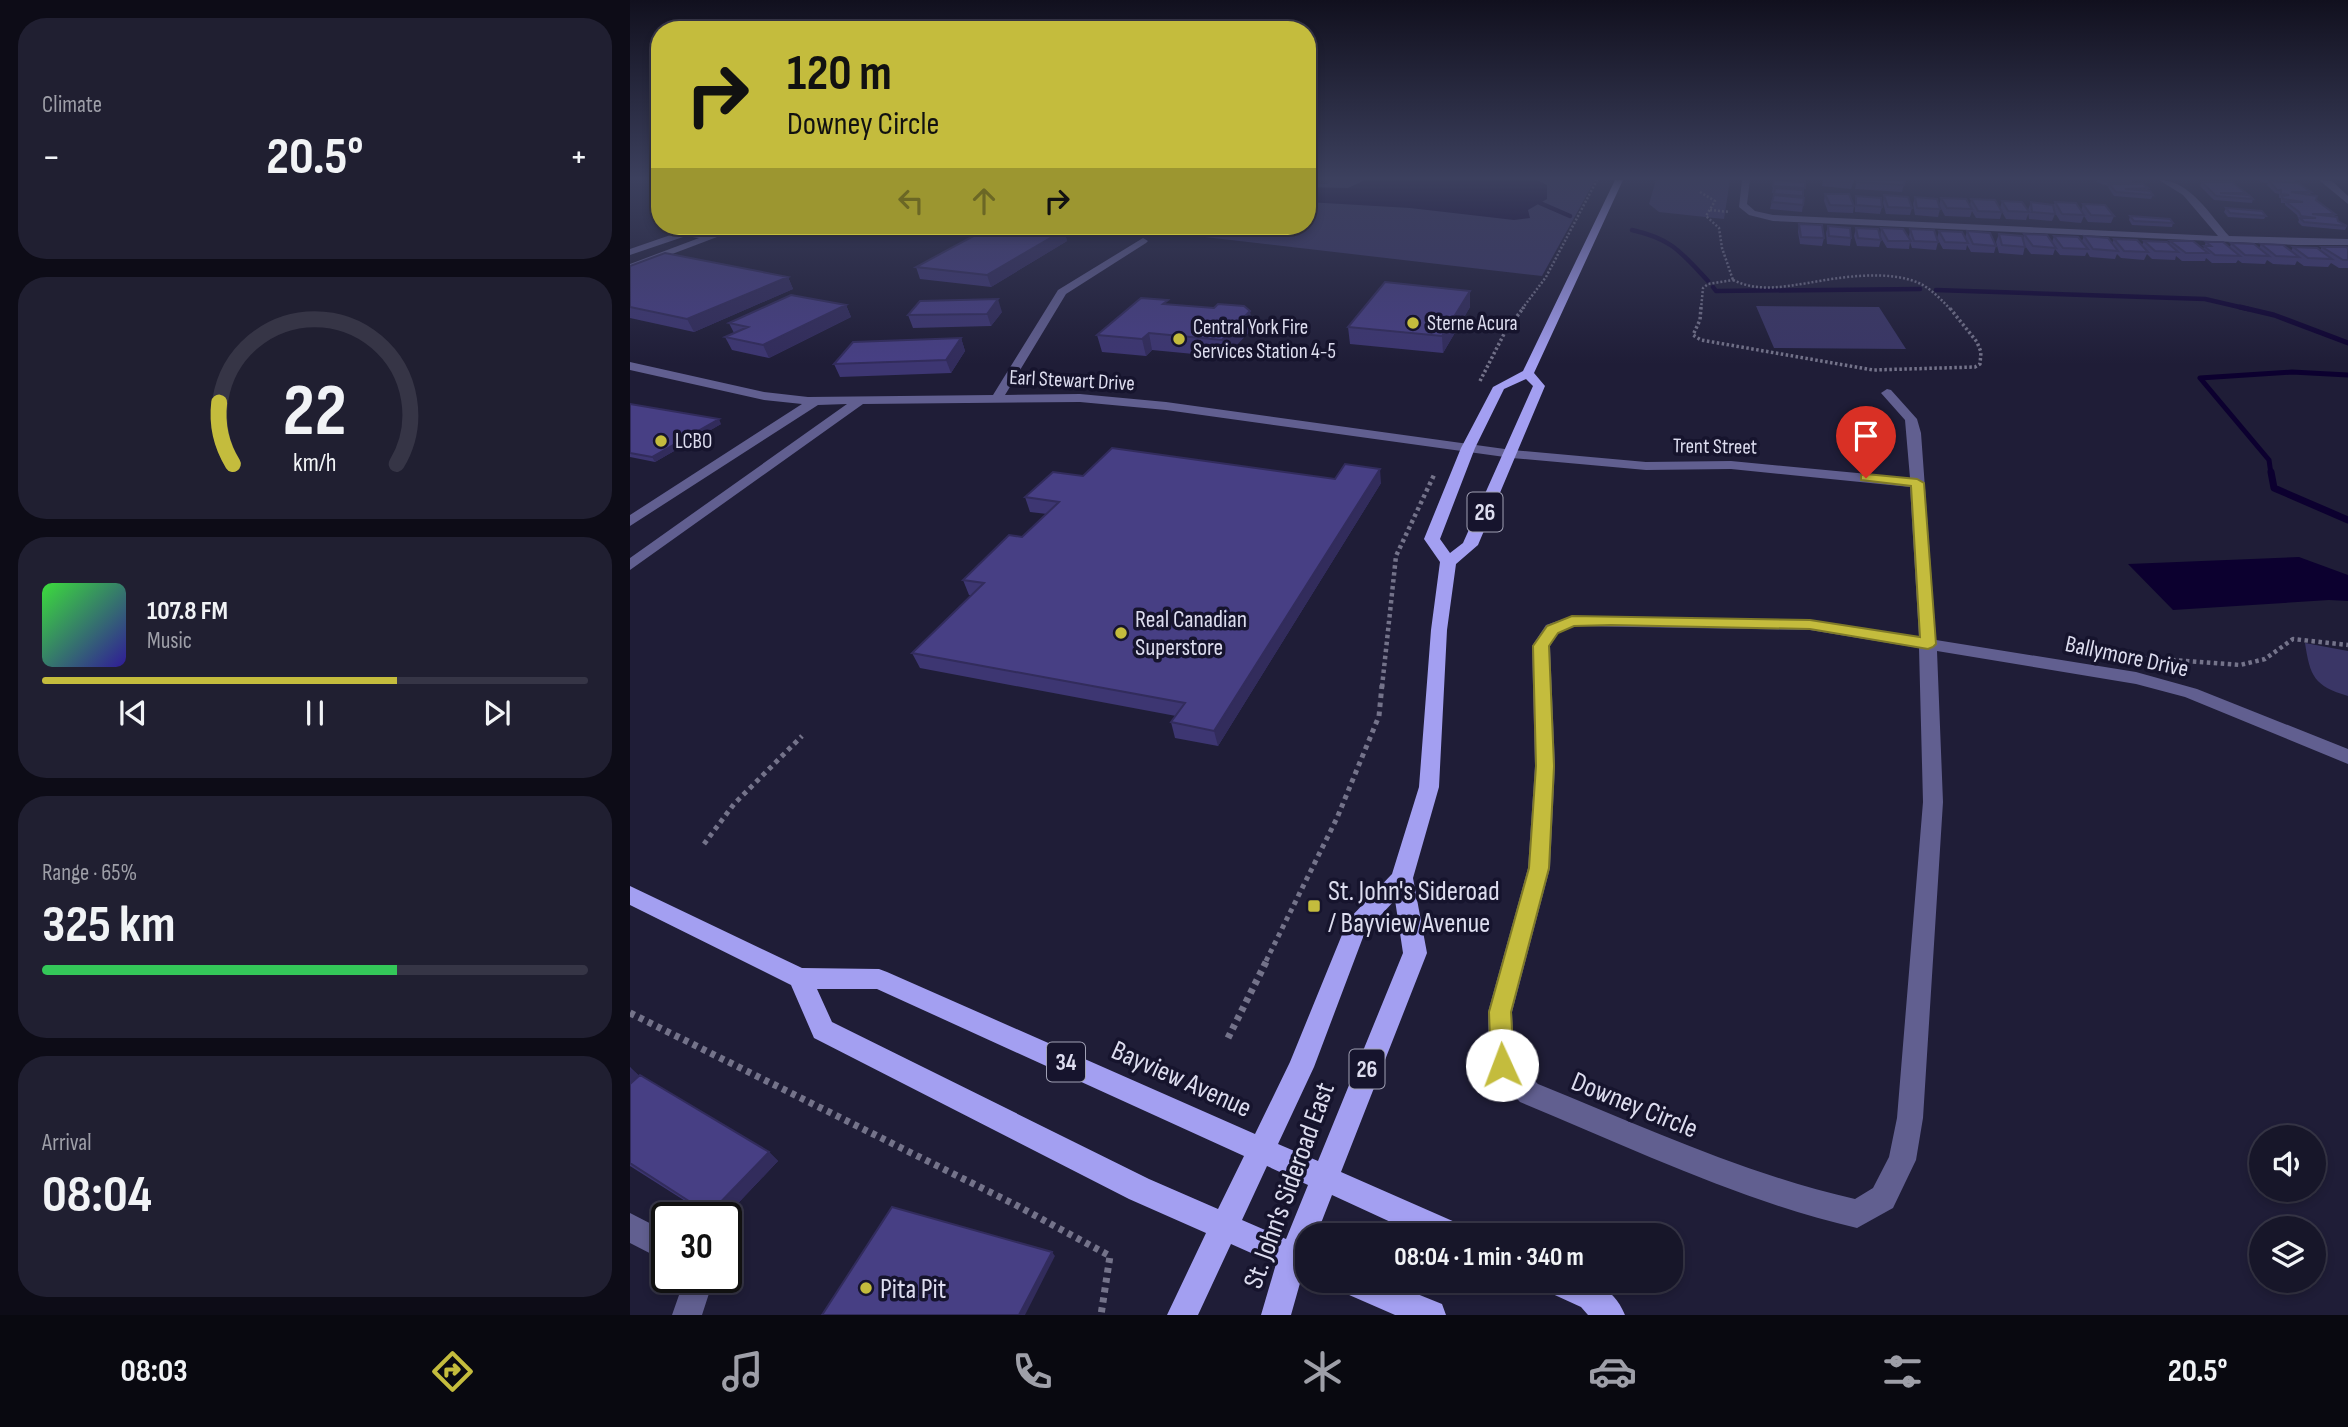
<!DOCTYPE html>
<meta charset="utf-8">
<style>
body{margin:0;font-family:"Sofia Sans Condensed",sans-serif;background:#201f31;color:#f1f3f6;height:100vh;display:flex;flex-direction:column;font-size:26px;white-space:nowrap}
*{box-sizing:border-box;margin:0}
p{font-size:23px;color:#9e9fa8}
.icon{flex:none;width:38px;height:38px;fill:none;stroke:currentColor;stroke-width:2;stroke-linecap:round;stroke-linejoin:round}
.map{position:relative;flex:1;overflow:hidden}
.sheet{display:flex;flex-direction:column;gap:18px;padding:18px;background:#0d0c17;width:630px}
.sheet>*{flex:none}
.hud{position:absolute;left:21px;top:21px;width:665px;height:214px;border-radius:28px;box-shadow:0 4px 10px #0003,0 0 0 2px #363546;background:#c4bc3d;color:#111;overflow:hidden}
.tools{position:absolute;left:1619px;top:1125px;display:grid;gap:14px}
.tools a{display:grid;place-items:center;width:77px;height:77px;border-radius:50%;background:#171629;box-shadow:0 4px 10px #0003,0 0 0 2px #363546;font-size:35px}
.speed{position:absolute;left:21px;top:1202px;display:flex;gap:14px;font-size:35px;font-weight:700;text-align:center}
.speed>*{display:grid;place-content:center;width:91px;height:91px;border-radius:50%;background:#171629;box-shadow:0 4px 10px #0003,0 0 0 2px #363546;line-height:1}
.speed .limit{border:4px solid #111;border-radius:10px;background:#fff;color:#111}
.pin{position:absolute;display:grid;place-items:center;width:60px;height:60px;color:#fff;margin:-72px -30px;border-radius:50% 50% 50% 0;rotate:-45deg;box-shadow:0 0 7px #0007}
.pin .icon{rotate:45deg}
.me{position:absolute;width:77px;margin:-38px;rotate:358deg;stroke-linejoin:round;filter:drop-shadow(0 0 5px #0008)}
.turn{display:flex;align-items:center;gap:24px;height:147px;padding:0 21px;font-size:32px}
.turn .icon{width:91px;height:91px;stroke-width:2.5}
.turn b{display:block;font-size:49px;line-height:60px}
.lanes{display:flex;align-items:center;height:66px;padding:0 21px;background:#0003;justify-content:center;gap:35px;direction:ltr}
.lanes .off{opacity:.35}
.big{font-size:52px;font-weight:700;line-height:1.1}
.sheet .card{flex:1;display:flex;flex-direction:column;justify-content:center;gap:10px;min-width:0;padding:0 24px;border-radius:28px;background:#201f31}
.sheet .dial{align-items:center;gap:0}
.dial svg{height:182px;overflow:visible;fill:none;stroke:#363546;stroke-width:7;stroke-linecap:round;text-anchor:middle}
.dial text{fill:#f1f3f6;stroke:none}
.song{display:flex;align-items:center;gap:21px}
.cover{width:84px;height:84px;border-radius:10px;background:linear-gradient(135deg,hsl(120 70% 55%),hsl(250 70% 35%))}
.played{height:7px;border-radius:4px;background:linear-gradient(90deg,#c4bc3d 65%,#363546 65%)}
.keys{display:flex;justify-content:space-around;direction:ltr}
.heat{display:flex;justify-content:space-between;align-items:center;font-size:38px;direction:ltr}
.charge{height:10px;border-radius:5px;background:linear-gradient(90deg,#34c759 65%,#363546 0)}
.trip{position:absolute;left:665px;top:1223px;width:388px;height:70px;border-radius:28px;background:#171629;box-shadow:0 4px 10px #0003,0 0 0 2px #363546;font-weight:700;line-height:70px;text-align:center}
.menu{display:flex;height:112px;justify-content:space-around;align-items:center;background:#090910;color:#9e9fa8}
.menu .icon{width:49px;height:49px}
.menu .on{color:#c4bc3d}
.menu b{font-size:32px;color:#f1f3f6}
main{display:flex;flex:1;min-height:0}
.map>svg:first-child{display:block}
.green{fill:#3a3666}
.water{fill:#0c002f}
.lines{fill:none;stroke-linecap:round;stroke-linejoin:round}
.stream-far2{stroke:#0c002f;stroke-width:4.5}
.stream-far1{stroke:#0c002f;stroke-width:5}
.stream{stroke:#0c002f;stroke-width:7}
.path-far4{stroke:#74738a;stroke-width:2.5;stroke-dasharray:2 2;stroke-linecap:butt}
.path-far3{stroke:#74738a;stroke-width:3.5;stroke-dasharray:2.5 2.5;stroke-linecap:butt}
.path-far2{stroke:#74738a;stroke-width:4.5;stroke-dasharray:3.5 3.5;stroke-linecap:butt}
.path-far1{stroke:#74738a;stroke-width:5;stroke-dasharray:4.5 4.5;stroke-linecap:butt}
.path{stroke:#74738a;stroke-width:7;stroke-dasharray:5 5;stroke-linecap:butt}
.minor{fill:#615f90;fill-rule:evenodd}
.major{fill:#a39ff1;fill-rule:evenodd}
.wall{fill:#3d3672}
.shaded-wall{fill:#322c5c}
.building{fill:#473f84;stroke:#322c5c;stroke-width:2}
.route{fill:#c4bc3d;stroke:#7f7a28;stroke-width:2}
.poi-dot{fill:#c4bc3d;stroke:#16142d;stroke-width:2.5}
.labels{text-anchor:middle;stroke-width:7;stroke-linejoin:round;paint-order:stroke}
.far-poi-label{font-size:21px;fill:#ddddef;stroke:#16142d;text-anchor:start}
.far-street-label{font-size:21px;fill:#ddddef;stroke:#16142d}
.shield{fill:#16142d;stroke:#a1a1b5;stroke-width:2}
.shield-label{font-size:23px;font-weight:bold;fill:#ddddef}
.poi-label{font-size:24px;fill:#ddddef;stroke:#16142d;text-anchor:start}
.street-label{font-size:24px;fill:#ddddef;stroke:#16142d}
.near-poi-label{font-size:28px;fill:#ddddef;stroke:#16142d;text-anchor:start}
.near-street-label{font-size:28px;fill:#ddddef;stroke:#16142d}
</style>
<main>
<section class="sheet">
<div class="card"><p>Climate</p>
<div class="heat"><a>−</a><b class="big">20.5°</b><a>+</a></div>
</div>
<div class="card dial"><svg viewBox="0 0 100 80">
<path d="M14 69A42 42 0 1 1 86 69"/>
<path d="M14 69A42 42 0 0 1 8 42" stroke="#c4bc3d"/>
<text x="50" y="56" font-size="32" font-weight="700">22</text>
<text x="50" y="72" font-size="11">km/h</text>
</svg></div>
<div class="card">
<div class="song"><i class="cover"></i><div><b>107.8 FM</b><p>Music</p></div></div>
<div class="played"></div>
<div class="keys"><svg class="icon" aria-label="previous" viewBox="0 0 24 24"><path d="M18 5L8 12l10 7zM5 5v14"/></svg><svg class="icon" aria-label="pause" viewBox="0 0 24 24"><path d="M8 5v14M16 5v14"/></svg><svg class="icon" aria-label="next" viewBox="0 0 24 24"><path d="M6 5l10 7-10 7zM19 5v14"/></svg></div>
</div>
<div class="card"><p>Range · 65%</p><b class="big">325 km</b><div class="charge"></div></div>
<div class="card"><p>Arrival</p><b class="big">08:04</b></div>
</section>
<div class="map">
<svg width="1718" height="1315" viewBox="0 0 1718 1315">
<rect width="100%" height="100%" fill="#1f1d37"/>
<path class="green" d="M702 180H965L912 276 479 226H677V183L697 184Z
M1026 180H1100L1094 219 1029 212 1019 204Z
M1126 306 1249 307 1276 349 1144 348Z
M1675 643 1718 651V696C1684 686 1680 676 1675 643Z"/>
<path class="water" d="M735 180H907L917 185V199L898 210 900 218 884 220 780 208 677 202V187L718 188Z
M1669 557 1718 575V601L1699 600 1543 610 1498 564Z"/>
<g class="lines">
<path class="stream-far2" d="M910 203 940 216
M1002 230C1042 239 1051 252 1078 281
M1083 287 1086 291 1290 289
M1306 290 1575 299 1618 309"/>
<path class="stream-far1" d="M1610 307 1644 315 1718 343
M1641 474 1639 460 1570 378 1662 372 1718 375"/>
<path class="stream" d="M1641 472 1644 488 1718 520"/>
<path class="path-far4" d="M1070 192 1085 201 1076 216 1089 228 1092 248 1103 280
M1080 210 1100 212
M525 234 539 226
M1103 280C1128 292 1151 287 1178 283 1211 277 1260 269 1291 284 1302 290 1312 300 1320 309
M892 309 916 277 967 180
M1071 309 1073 288 1078 284 1103 280"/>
<path class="path-far3" d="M1071 307 1070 320 1063 335 1071 340 1243 370 1345 367 1350 364 1351 352 1347 342 1319 307
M850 381 875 332 894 307"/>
<path class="path-far2" d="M1500 657 1610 665 1635 659 1663 639 1718 645
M752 687 766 556 804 475"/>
<path class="path-far1" d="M74 844 104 804 172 736
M636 961 707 818 749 716 752 685"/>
<path class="path" d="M0 1013 384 1204 480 1256 471 1315
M598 1038 637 960"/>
<path class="minor" d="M1112 180H1120L1117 204 1125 211 1143 215 1588 236 1553 195 1529 180C1560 180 1580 215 1599 236L1718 239V245H1667L1143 221 1119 215 1109 207Z
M1689 180 1702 181 1718 196V204Z
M103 226H116L0 270V264L69 238 56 236 0 255V249L55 230 80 234Z
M513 238 518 241 516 243 436 294 375 395 450 394 536 402 882 450 1016 462 1101 461 1280 478 1275 420 1251 393 1257 389 1261 390 1287 419 1291 433 1306 640 1506 672 1567 689 1718 749V764L1555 697 1506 684 1307 651 1313 802 1293 1118 1286 1160 1263 1208 1227 1228C1110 1201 1000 1147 890 1102L863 1073 859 1065 858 1012 898 868 905 766 902 646 916 625 942 616 1180 620 1289 637 1280 487 1101 469 1016 470 882 458 536 410 450 402 233 404 0 570V558L217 404 188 405 0 526V515L172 404 134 400 0 370V362L134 392 178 397 363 395 428 290ZM944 626 1180 630 1289 648 1293 802 1267 1118 1259 1157 1243 1188 1225 1199C1115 1174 1012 1126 908 1084L884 1060 882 1012 920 868 925 766 920 646 928 633Z
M0 1213 37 1232V1262L0 1243Z
M55 1278H84L72 1315H42Z"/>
<path class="major" d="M985 180H993L904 373 915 386 848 545 826 564 817 630 809 787 783 878 797 953 711 1172 834 1226 838 1236H791L702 1195 686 1236H677V1277L672 1276 661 1315H631L646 1264 601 1244 568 1315H537L576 1233 499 1199 184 1038 161 985 0 905V886L172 968 249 969 257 972 625 1134 660 1062 718 920 762 874 789 787 801 630 810 562 794 539 831 448 863 387 893 371ZM896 379 903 386 833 543 820 553 810 539 845 448 874 389ZM765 900 773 953 688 1161 648 1144 684 1067 735 932ZM187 989H247L614 1156 588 1209 519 1179 202 1022ZM637 1166 678 1185 656 1239 612 1220Z
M705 1281H755L812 1304 816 1315H765L710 1291Z
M911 1281C947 1281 979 1276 995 1315H958L951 1307 916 1291Z"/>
</g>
<path class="wall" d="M1144 180H1175L1173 198H1174L1172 212 1140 209 1144 193H1142Z
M1193 180H1224L1221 189 1192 186Z
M1227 180H1275L1272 192 1225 189Z
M1467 180H1502L1501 184 1518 188 1517 191 1523 195 1521 199 1484 196 1478 187 1479 186 1466 182Z
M1628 180H1666L1665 182 1681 192 1680 195 1705 214 1704 217 1708 221 1717 226 1715 230 1672 226 1668 222 1669 220 1667 215 1655 205V203H1651V198H1649V194L1645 193 1637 185 1638 183H1634Z
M1572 182 1616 193 1615 194 1623 199 1622 203 1584 200 1570 186Z
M1195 194 1224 206 1223 213 1198 212 1194 201Z
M1254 195 1282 208 1280 215 1256 214 1253 203Z
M1226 196 1252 207 1250 214 1225 212V203Z
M1285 197 1310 209 1308 217 1285 215 1283 204Z
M1311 198 1340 205 1341 199 1370 208 1372 201 1399 212 1396 220 1376 219 1372 212 1370 219 1346 218 1342 211 1340 217 1315 216 1309 205Z
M1401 202 1423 207 1425 202 1451 211 1453 204 1484 216 1481 223 1458 222 1454 216 1451 223 1430 221 1424 211 1425 214 1422 221 1399 219 1398 210Z
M1596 208 1636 216 1634 219 1598 217 1594 212Z
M1500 216 1543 223 1542 227 1502 225 1499 220Z
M1169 224 1194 238 1192 246 1170 244 1168 232Z
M1198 226 1221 238 1220 246 1197 244 1196 233Z
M1226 228 1251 240 1249 247 1227 246 1224 236Z
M1251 228 1279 239V237L1280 229 1308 242 1306 250 1282 248 1280 242 1279 249 1257 248 1250 236Z
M434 230 437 241 361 287 290 279 286 267Z
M1309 231 1335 238 1337 231 1366 246 1364 253 1341 252 1337 245 1336 250 1313 249 1307 238Z
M1369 234 1393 239 1394 234 1422 242 1424 236 1452 241 1454 236 1482 243 1484 239 1512 245 1514 241 1539 244 1540 241 1573 249 1576 242 1600 247 1601 243 1629 248 1631 244 1661 251 1663 247 1690 250 1692 247H1718V268H1709L1701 263 1698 267 1674 266 1667 261 1665 265 1643 264 1637 260 1635 264 1612 263 1608 260 1606 263H1582L1576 258 1575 261H1552L1546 256 1545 260 1522 259 1517 254 1514 260 1491 258 1487 254 1485 259 1460 257 1457 252 1455 256 1430 255 1425 249 1423 255 1401 254 1395 246 1393 255 1369 253 1366 242Z
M0 266 158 277 163 289 64 332 0 318Z
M539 304 623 328 595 357 522 350 516 356 472 352 467 335Z
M216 305 221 317 139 358 102 350 95 337 104 333 99 323Z
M840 307 813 353 720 344 718 327Z
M372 312 361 326 283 328 278 315Z
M331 338 335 351 321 373 210 377 204 364Z
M0 404 91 424 25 462 0 457Z
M453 476 705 479 751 483 588 746 545 738 541 722 546 716 290 668 282 653 341 595H339L333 580 392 537 417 514 400 512 395 497Z
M0 1067 9 1076 139 1152 148 1161 94 1218H82L0 1166Z"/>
<path class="shaded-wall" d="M1502 180 1501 184H1479V186H1476L1478 182Z
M434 230 437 241 361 287 357 275Z
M158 277 163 289 64 332 57 319Z
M840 291V307L813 353 812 336Z
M368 299 372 312 361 326 357 314Z
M216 305 221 317 139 358 133 345Z
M620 311 623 328 595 357 592 340Z
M519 333 522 350 516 356 512 339Z
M331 338 335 351 321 373 316 360Z
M89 419 91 424 25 462 22 457Z
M750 469 751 483 588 746 584 731Z
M0 1068 11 1077 0 1087Z
M139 1152 148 1161 94 1218H84L79 1214Z
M422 1252 425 1256 395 1315H389Z"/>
<path class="building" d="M1144 180 1175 182V188L1143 186Z
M1227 180H1275L1274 185 1227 182Z
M1471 180H1501L1478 182Z
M1639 181 1668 183 1681 192H1661L1687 196 1686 200 1705 214H1682L1707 217 1708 221 1717 226 1674 222 1670 218H1686L1671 216 1669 212 1656 202H1673L1653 199 1652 196 1659 195 1651 194V190H1647Z
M1572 182H1602L1616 193H1590L1619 195 1623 199 1586 196Z
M1479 184H1513L1518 188 1495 189 1520 191 1523 195 1486 192Z
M1145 188 1173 190V196L1144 194Z
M1195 194H1219L1224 206 1200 205Z
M1144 195 1174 198 1173 205 1142 202Z
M1254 195 1278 197 1282 208 1258 207Z
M1226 196 1251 198 1252 207 1226 205Z
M1285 197 1307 199 1310 209 1287 208Z
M1311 198 1336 199 1342 209 1317 208Z
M1341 199 1365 200 1372 212 1348 211Z
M1372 201 1392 202 1399 212 1378 211Z
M1401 202 1423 205 1425 214 1402 212Z
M1425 202 1446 203 1454 215 1432 214Z
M1453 204 1475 205 1484 216 1461 215Z
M1596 208 1632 211 1636 216 1600 213Z
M1500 216 1540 219 1543 223 1504 221Z
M1169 224 1192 225 1194 238 1171 237Z
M362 226H398L434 230 357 275 286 267Z
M1198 226 1220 228 1221 238 1199 236Z
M1226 228 1248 229 1251 240 1228 238Z
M1251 228 1273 229 1281 241H1258Z
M1280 229 1304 230 1308 242 1284 241Z
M1309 231 1332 232 1338 243 1315 242Z
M1337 231 1360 233 1366 246 1343 244Z
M1369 234 1392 236 1395 247 1372 245Z
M1394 234 1417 235 1426 248 1403 246Z
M1424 236 1448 237 1458 249 1433 248Z
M1454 236 1478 238 1488 251 1463 249Z
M1484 239 1507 240 1518 252 1494 251Z
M1514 241 1537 242 1548 252 1525 251Z
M1540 241H1563L1578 253H1556Z
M1576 242H1593L1610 256 1585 255 1574 246H1581Z
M1601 243 1624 244 1639 256 1615 255Z
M1631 244 1653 245 1669 257 1646 256Z
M1663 247 1687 248 1702 259 1678 258Z
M1692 247H1716L1718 248V260H1713Z
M35 253 158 277 57 319 0 307V266Z
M755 282 840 291 812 336 718 327Z
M161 295 216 305 133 345 95 337 118 327 99 323Z
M511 298 538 300 533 304 584 308 588 304 614 306 620 311 592 340 519 333 512 339 467 335Z
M368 299 357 314 278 315 290 301Z
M331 338 316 360 204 364 223 342Z
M0 404 89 419 22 457 0 453Z
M482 448 705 479 715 464 750 469 584 731 541 722 555 703 282 653 354 583 333 580 379 535 392 537 429 502 395 497 423 472 453 476Z
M10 1075 139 1152 79 1214 0 1163V1084Z
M262 1207 422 1252 389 1315H192Z"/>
<linearGradient id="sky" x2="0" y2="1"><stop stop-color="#11101e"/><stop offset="0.49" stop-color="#3c405e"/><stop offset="1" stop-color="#3c405e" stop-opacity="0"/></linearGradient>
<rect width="1718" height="364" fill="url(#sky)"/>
<path class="route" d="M1236 474 1287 479 1294 483 1306 644 1303 647 1298 649 1180 629 981 625 944 626 928 633 919 646 924 766 919 868 881 1012 884 1065 880 1072 872 1075 864 1072 861 1065 859 1012 899 868 906 766 903 646 917 626 942 616 1180 620 1290 637 1281 486 1231 480V475Z"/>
<g class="poi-dot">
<circle cx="783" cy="323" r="7"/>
<circle cx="549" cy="339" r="7"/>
<circle cx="31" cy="441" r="7"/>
<circle cx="491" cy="633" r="7"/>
<rect x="677" y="899" width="14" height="14" rx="3.5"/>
<circle cx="236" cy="1288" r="7"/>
</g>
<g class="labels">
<g class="far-poi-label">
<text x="797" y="330">Sterne Acura</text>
<text x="563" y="334">Central York Fire<tspan x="563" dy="24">Services Station 4-5</tspan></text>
<text x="45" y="448">LCBO</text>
</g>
<g class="far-street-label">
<text transform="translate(442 380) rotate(3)" y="7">Earl Stewart Drive</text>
<text transform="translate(1085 446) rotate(1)" y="7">Trent Street</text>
</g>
<g class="shield">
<rect x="837.5" y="492.5" width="35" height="39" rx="5"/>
<rect x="417" y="1042.5" width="38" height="39" rx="5"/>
<rect x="719.5" y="1049.5" width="35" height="39" rx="5"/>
</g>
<g class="shield-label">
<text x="855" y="520">26</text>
<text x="436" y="1070">34</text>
<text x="737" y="1077">26</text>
</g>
<g class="poi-label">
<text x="505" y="627">Real Canadian<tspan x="505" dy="28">Superstore</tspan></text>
</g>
<g class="street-label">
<text transform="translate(1497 656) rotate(12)" y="8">Ballymore Drive</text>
</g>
<g class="near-poi-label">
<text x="698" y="900">St. John's Sideroad<tspan x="698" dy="32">/ Bayview Avenue</tspan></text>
<text x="250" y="1298">Pita Pit</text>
</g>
<g class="near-street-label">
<text transform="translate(552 1078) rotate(24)" y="10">Bayview Avenue</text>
<text transform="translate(1005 1104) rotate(22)" y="10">Downey Circle</text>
<text transform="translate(658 1185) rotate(-70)" y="10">St. John's Sideroad East</text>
</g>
</g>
</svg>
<div class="tools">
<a><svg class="icon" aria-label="sound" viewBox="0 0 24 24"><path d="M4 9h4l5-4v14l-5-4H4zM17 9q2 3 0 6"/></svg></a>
<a><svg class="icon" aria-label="layers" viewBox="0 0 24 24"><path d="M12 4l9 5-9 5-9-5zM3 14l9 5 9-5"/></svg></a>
</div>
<div class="speed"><div class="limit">30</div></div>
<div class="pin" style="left:1236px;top:478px;background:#d93025"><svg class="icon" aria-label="arrive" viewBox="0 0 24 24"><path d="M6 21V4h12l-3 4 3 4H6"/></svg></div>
<svg class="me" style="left:872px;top:1065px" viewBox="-20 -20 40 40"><circle r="19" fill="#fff"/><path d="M0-13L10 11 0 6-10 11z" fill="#c4bc3d"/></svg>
<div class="trip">08:04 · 1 min · 340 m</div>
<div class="hud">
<div class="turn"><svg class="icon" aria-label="right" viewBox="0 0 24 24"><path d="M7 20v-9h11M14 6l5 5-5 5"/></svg><div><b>120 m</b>Downey Circle</div></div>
<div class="lanes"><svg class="icon off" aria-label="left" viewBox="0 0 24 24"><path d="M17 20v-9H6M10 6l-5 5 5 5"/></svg><svg class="icon off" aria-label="ahead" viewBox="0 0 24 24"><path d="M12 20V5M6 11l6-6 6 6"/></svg><svg class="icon" aria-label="right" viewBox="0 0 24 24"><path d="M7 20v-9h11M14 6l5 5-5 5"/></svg></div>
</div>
</div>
</main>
<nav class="menu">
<b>08:03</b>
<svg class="icon on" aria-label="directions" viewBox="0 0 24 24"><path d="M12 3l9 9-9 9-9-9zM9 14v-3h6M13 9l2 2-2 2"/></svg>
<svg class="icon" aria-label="music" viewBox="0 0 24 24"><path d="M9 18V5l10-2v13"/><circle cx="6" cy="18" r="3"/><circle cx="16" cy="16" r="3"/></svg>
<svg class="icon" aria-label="phone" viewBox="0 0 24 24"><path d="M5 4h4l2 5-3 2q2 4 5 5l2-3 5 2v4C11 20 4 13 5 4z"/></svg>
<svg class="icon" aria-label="climate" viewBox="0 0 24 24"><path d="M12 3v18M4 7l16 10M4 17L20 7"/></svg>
<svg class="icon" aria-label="car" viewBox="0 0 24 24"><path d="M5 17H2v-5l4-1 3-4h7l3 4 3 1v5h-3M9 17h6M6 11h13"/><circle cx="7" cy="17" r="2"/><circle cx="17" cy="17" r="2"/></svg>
<svg class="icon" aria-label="filters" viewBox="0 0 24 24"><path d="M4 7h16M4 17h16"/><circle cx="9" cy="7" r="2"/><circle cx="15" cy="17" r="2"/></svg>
<b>20.5°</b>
</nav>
